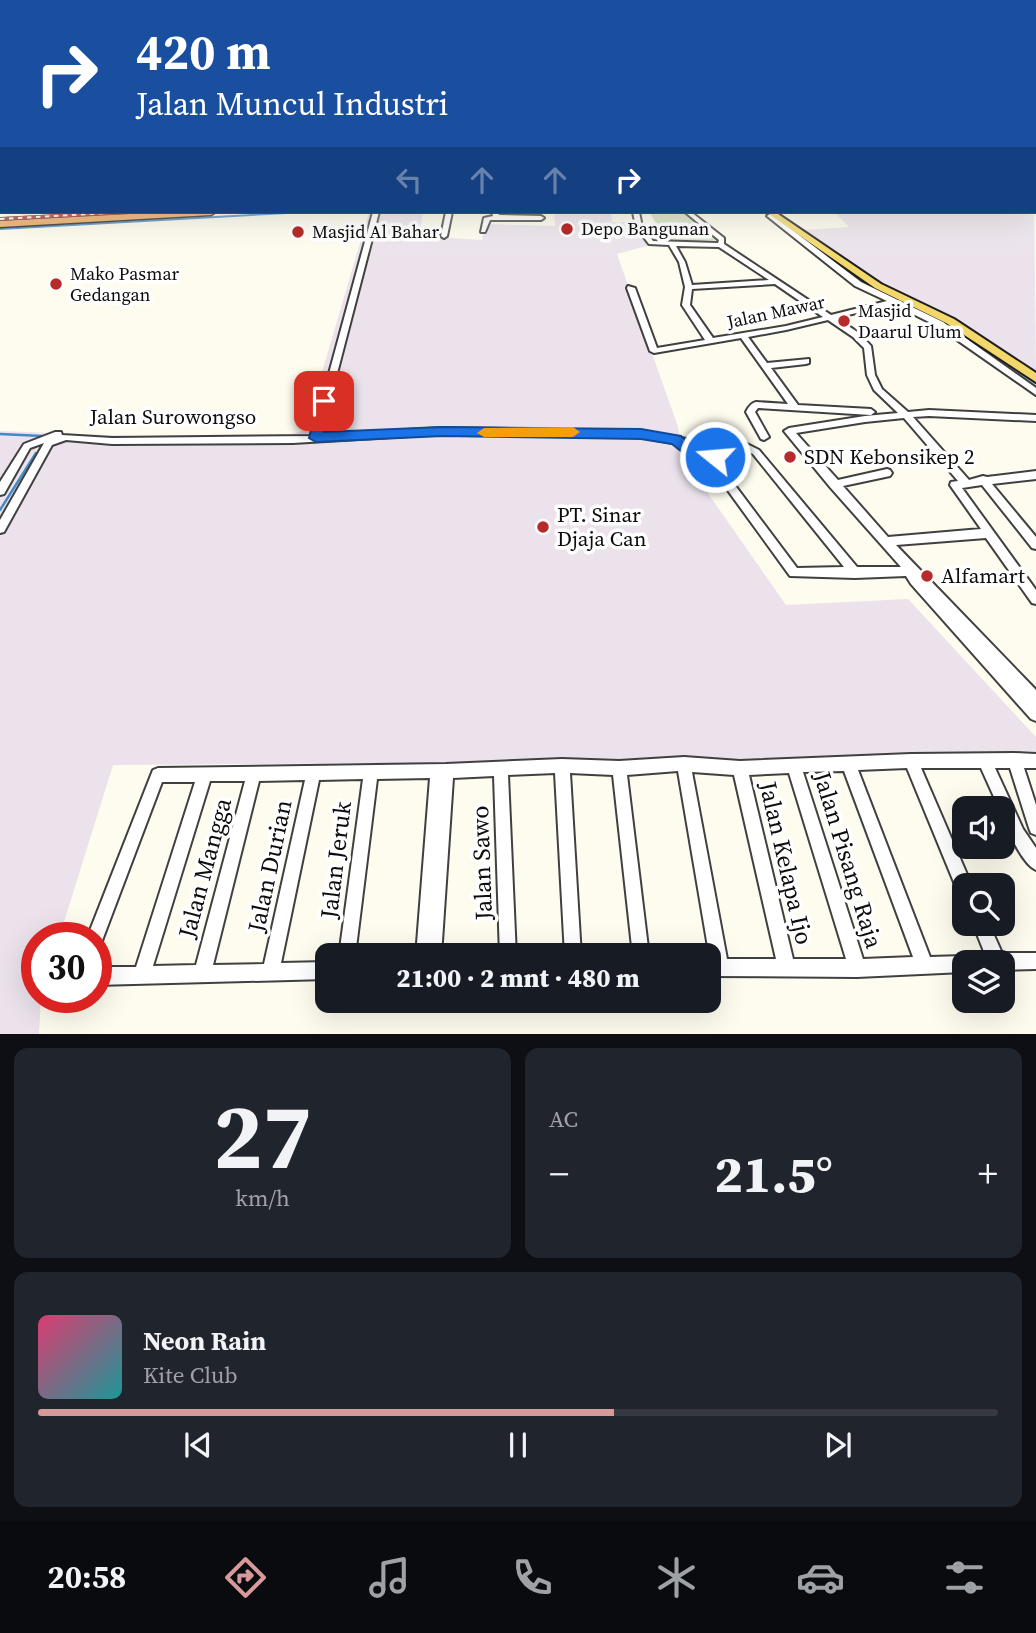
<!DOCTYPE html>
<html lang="id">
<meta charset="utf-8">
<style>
body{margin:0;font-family:"Source Serif 4",serif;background:#20242c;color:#f1f3f6;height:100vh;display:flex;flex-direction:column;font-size:26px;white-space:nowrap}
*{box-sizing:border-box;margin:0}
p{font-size:23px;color:#9ea1a6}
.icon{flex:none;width:38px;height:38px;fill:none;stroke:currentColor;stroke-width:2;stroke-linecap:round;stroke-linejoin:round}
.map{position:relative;height:1034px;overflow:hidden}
.side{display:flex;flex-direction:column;gap:14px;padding:14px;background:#0d0f14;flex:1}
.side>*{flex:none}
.top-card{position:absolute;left:0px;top:0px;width:1036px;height:214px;box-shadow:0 7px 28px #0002;background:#1a4fa0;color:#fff;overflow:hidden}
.buttons{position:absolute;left:952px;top:796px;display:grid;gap:14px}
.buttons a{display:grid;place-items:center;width:63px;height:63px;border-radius:14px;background:#171b24;box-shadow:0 7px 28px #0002;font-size:35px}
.speed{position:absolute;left:21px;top:922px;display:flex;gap:14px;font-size:35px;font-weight:700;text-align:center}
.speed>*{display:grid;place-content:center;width:91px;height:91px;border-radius:50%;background:#171b24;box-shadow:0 7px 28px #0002;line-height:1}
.speed .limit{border:10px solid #d22;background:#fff;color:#111}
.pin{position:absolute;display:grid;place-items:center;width:60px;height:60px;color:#fff;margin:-30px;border-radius:14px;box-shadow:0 4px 10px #0006}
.me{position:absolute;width:77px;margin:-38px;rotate:287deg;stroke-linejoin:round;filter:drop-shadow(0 0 5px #0008)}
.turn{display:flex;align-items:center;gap:24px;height:147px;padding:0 21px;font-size:32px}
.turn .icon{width:91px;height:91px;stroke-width:2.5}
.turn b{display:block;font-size:49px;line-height:60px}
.lanes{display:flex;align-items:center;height:66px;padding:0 21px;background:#0003;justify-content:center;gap:35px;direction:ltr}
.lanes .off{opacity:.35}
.big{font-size:52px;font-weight:800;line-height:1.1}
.side .widget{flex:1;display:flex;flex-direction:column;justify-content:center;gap:10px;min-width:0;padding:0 24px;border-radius:14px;background:#20242c}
.side .dial{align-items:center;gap:0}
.dial b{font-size:91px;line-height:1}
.song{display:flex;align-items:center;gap:21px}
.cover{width:84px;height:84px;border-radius:10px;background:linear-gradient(135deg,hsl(340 70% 55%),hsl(180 70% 35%))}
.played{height:7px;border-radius:4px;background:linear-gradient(90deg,#d7999b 60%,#363941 60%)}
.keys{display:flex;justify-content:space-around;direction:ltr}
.heat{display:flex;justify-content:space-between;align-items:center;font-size:38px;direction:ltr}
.side .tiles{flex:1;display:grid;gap:14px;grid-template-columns:1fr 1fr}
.widget:last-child{grid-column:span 2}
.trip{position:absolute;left:315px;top:943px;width:406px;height:70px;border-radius:14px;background:#171b24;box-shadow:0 7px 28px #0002;font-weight:800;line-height:70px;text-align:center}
.tabs{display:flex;height:112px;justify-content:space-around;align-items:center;background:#090b0e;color:#9ea1a6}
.tabs .icon{width:49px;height:49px}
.tabs .active{color:#d7999b}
.tabs b{font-size:32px;color:#f1f3f6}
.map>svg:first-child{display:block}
.industrial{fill:#ebe2ec}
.cemetery{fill:#d3dfc0}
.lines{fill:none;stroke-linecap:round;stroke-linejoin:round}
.stream-far1{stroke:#3f8ac7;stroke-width:2}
.stream{stroke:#3f8ac7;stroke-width:2.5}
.river{fill:#b5d9f3;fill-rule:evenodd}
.minor-casing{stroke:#404040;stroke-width:4}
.major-casing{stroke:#1e1e1e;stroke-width:4}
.highway-casing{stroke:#1e1e1e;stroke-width:3}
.minor{fill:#fff;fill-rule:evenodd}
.major{fill:#f2d86a;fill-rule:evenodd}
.highway{fill:#eea65c;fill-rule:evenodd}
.rail-casing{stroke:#b72c2b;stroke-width:3.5}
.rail{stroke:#fff;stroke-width:2;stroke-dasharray:4.5;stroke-linecap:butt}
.route{fill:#1a73e8;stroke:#114b97;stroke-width:2}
.slow{fill:#f59e0b}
.poi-dot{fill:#b72c2b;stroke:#fff;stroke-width:2.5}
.labels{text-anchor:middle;stroke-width:7;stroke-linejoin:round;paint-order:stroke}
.far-poi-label{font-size:18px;fill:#0d0d0d;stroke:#fff;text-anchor:start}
.far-street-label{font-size:18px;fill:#0d0d0d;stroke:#fff}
.street-label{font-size:21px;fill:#0d0d0d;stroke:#fff}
.poi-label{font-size:21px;fill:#0d0d0d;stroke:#fff;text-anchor:start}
.near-street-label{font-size:24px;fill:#0d0d0d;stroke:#fff}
</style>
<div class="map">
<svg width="1036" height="1035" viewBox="0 0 1036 1035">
<rect width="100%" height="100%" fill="#fefcee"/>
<path class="industrial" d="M1034 192 1036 374 865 275 801 230 849 227 834 212H1034Z
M369 212H423L419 236 482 240 486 224 555 226 554 212H611L612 222H637L638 231 651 245 617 254 678 427 679 436H668L786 605 908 599 1036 737V758L113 765 59 938H37V998H41L39 1034H0V431L134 436 289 435 305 430Z"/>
<path class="cemetery" d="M650 212H682L718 240 666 243 662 239 651 240 643 225 656 224Z"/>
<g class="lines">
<path class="stream-far1" d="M0 229 305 212"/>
<path class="stream" d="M0 434 42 436
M0 510 36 453"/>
<path class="river" d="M911 305C958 319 997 355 1036 383V393L957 336 907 310 906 308Z"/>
<defs>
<path id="minor" d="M1034 150H1036V154L1034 153Z
M0 196H2V200H0Z
M27 212H61L58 214 0 217V213Z
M373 212H379L321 435 442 428 641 431 704 442H743L759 450 857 567H901L830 487 784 431 789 428 865 416 898 413 874 390 867 375 864 348 853 337 828 320 786 330 748 337 767 363 809 359V363L806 364 771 368 798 405 871 409 875 412 871 415 758 408 755 412 769 437 764 440 761 439 746 412C748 408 751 403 756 402L788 404 741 338 654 353 650 351 627 288 628 286 635 288 657 348 705 340 682 305 685 287 679 262 669 245 649 244 636 227 633 212H639L642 227 653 241 718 243 719 240 685 212H691L724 238V244L831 315 887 301 855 286 767 216 771 213H775L774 216 861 282 943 322 1036 388V395L937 326 893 304 836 318 859 333 871 346 875 375 882 389 908 412 929 410 1036 415V421L929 416 913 417 969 480 983 476 987 477 1036 471V479L992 484 1036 537V549L1032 548 982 485 962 488 1036 590V604L1032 603 986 538 896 545 1036 690V721L1031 719 911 584 906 576 855 578 790 576 708 463 705 464 690 458 686 448 688 446 641 437 442 434 293 443 112 444 66 440 52 445 4 532 0 533V520L44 443 30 448 4 494 0 495V482L24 444 55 432H61L62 435 112 438 312 436ZM676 246 719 247 769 280 692 285 685 262ZM775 284 823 317 786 326 713 338 690 305 692 289ZM904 418 958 481 951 482 950 485 981 529 888 537 843 486 890 476 892 473 890 470 887 469 838 480 796 433 865 422ZM699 448 708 450 710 455 705 457 697 454 696 449ZM717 448H741L753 454 844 567 797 568 716 460 720 456Z
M446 212H452L447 236 444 238 441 236Z
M492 212H498L499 215 541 216 544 218 541 220H490L485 232H481L484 218 493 216Z
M1014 753 1036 754V768H1024L1036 805V835L1031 833 1029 828 1010 768H995L1023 829 1036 848V870C1022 864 1003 824 1003 808H999L981 768H921L972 886H964V894L958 892 907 768 858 770 930 957 964 956 970 958 972 962H964V972L857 977 709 976 710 959 678 771 627 775 649 956H633L613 775 570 773 581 956H565L555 773 508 775 516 956H500L494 776 453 778 441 956H416L430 778 377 779 355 956H339L363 779 319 780 281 963 327 962V979L96 985V967H136L195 782H162L103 938 101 944 96 946V938H87L153 770 158 768 446 764 562 759 619 761 684 757 740 761 911 754ZM844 771 913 957 863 959 803 772ZM692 772 734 775 776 959H727ZM789 773 846 959H793L749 775ZM305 780 264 964 213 965 259 781ZM210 781H245L196 965 153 966Z
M973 924H989L1002 953H1036V969L1003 970V962H976L978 956 985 954Z"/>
<path id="major" d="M766 212H775L881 284 954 319 1036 373V382L946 323 875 288Z"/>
<path id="highway" d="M1034 161H1036V165H1034Z
M167 212H216L211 215 0 227V221Z"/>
</defs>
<use href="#minor" class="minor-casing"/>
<use href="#major" class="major-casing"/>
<use href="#highway" class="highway-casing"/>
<use href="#minor" class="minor"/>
<use href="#major" class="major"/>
<use href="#highway" class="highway"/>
<defs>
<path id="rail" d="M0 219 128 212"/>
</defs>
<use href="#rail" class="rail-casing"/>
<use href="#rail" class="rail"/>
</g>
<linearGradient id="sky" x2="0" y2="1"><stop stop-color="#93c3ec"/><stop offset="0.44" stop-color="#fffef7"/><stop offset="1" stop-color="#fffef7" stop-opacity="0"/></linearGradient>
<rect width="1036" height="258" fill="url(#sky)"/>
<path class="route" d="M324 397 331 401 324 432 442 427 641 429 681 436 702 454 715 451 722 457 716 463 698 465 672 444 641 439 442 436 316 442 309 438 318 401Z"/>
<path class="slow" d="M573 427 580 432 573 437H484L477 433 484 428Z"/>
<g class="poi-dot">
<circle cx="567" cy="229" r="7"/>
<circle cx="298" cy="232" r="7"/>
<circle cx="56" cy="284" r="7"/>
<circle cx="844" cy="321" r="7"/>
<circle cx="790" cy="457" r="7"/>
<circle cx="543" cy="527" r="7"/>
<circle cx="927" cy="576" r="7"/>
</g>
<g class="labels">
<g class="far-poi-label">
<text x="581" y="235">Depo Bangunan</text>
<text x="312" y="238">Masjid Al Bahar</text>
<text x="70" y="280">Mako Pasmar<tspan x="70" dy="21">Gedangan</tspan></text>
<text x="858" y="317">Masjid<tspan x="858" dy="21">Daarul Ulum</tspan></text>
</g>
<g class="far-street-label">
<text transform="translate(776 312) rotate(-12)" y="6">Jalan Mawar</text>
</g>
<g class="street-label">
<text x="173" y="424">Jalan Surowongso</text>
</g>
<g class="poi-label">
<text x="804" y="464">SDN Kebonsikep 2</text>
<text x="557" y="522">PT. Sinar<tspan x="557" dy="24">Djaja Can</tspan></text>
<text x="941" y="583">Alfamart</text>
</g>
<g class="near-street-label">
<text transform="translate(336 860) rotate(-83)" y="8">Jalan Jeruk</text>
<text transform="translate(848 860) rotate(73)" y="8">Jalan Pisang Raja</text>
<text transform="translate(482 863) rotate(-92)" y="8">Jalan Sawo</text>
<text transform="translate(786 863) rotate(77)" y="8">Jalan Kelapa Ijo</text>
<text transform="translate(270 866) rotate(-78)" y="8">Jalan Durian</text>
<text transform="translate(205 868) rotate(-75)" y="8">Jalan Mangga</text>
</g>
</g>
</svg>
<div class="buttons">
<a><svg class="icon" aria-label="sound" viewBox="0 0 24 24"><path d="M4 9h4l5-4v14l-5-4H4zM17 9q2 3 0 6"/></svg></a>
<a><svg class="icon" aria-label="search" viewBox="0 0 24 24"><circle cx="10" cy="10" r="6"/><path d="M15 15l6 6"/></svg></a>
<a><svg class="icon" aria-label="layers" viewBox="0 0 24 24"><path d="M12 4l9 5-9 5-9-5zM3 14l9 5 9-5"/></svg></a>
</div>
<div class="speed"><div class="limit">30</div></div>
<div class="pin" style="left:324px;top:401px;background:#d93025"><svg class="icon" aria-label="arrive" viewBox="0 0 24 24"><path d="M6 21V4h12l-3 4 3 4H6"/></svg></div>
<svg class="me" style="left:715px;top:457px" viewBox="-20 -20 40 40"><circle r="17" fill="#1a73e8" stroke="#fff" stroke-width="3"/><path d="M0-11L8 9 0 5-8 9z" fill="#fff"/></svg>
<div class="trip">21:00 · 2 mnt · 480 m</div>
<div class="top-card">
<div class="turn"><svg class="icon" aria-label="right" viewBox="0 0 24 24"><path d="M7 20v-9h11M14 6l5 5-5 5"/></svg><div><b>420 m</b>Jalan Muncul Industri</div></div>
<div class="lanes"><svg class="icon off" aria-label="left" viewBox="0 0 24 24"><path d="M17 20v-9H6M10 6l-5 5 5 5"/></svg><svg class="icon off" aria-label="ahead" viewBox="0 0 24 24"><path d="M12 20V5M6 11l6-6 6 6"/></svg><svg class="icon off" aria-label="ahead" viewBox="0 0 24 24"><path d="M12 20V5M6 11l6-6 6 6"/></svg><svg class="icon" aria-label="right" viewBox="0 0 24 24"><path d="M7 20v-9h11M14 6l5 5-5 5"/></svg></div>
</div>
</div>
<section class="side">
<div class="tiles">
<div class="widget dial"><b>27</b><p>km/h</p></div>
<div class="widget"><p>AC</p>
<div class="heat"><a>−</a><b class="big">21.5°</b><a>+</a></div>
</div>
<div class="widget">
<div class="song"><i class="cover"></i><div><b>Neon Rain</b><p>Kite Club</p></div></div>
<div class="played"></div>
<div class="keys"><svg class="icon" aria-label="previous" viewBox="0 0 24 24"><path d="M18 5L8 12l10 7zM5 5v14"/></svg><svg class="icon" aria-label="pause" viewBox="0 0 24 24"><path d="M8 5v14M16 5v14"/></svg><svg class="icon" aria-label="next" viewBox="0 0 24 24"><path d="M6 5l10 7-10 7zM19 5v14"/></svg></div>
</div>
</div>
</section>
<nav class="tabs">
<b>20:58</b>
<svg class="icon active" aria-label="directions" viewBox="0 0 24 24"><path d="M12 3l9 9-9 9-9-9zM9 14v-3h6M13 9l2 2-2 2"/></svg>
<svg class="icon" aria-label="music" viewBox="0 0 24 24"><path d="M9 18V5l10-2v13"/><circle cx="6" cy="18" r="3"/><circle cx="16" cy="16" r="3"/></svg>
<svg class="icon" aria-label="phone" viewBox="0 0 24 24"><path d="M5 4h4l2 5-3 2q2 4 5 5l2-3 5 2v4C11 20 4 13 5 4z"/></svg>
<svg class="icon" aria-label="climate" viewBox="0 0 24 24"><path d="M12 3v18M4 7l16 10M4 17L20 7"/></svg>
<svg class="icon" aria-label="car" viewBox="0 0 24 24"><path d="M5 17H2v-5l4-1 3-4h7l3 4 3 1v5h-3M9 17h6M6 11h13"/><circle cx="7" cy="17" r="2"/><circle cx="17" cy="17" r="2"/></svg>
<svg class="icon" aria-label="filters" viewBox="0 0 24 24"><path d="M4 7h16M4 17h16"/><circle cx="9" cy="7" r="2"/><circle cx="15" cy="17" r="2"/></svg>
</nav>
